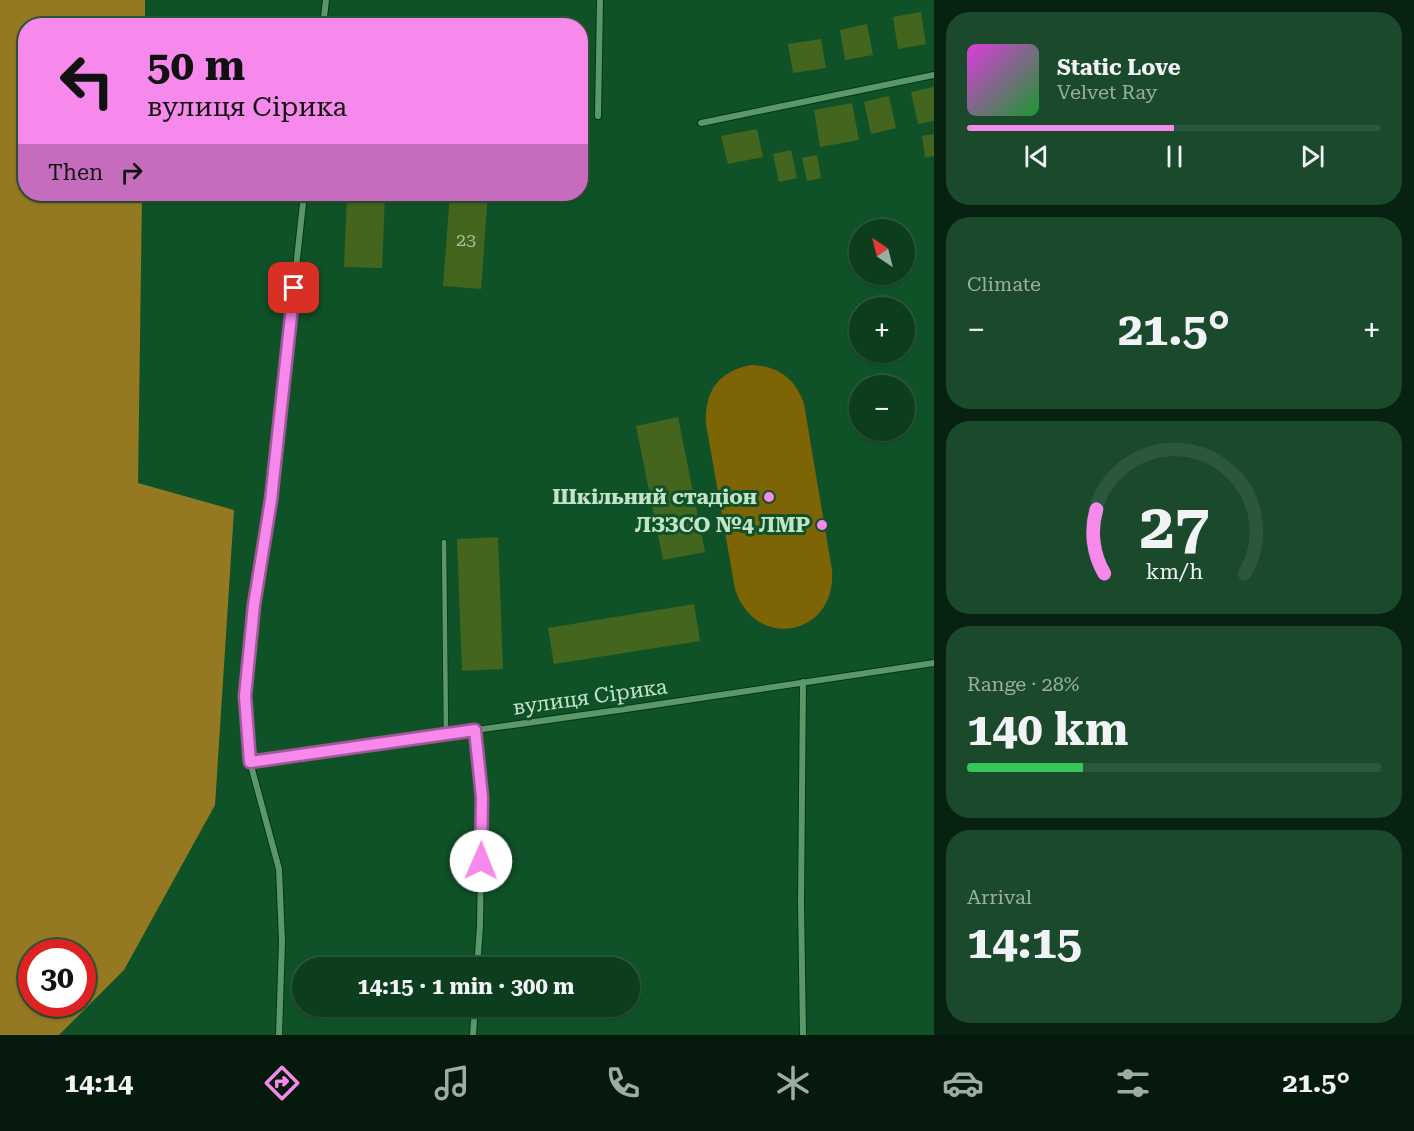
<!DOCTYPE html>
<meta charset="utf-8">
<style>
body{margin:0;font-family:"Roboto Serif",serif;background:#1a492b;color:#f1f3f6;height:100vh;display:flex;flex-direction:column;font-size:22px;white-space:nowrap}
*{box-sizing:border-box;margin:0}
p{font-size:20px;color:#9aaea4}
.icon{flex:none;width:33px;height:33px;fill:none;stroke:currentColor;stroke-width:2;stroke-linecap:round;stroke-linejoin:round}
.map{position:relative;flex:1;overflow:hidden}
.details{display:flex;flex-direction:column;gap:12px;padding:12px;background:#072210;width:480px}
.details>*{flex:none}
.hud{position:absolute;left:18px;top:18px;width:570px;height:183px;border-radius:24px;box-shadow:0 2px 4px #0004,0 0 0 2px #2c573c;background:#f788ec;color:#111;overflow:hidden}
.needle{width:39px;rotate:325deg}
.controls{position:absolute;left:849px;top:219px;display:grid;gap:12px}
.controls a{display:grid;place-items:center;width:66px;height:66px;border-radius:50%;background:#0c3e1e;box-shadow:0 2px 4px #0004,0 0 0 2px #2c573c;font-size:30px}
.speed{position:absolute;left:18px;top:939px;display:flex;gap:12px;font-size:30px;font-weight:700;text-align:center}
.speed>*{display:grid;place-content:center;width:78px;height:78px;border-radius:50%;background:#0c3e1e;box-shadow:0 2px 4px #0004,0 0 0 2px #2c573c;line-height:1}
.speed .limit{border:9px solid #d22;background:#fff;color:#111}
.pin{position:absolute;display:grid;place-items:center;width:51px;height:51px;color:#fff;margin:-26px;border-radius:12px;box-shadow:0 3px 9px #0006}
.me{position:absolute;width:66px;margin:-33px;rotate:1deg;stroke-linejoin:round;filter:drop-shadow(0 0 4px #0008)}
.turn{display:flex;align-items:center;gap:21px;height:126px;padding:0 30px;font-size:27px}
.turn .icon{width:78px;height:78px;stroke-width:2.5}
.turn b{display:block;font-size:42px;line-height:51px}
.then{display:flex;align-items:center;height:57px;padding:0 30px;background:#0003;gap:12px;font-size:22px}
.big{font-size:45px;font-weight:700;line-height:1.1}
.details .tile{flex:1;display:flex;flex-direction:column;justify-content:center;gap:9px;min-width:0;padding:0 21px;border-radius:24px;background:#1a492b}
.details .dial{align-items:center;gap:0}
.dial svg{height:156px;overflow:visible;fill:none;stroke:#2c573c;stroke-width:7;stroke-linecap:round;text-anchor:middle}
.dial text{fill:#f1f3f6;stroke:none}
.song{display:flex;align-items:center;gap:18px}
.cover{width:72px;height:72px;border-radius:9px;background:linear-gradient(135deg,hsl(300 70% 55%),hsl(130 70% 35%))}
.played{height:6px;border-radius:3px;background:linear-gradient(90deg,#f788ec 50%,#2c573c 50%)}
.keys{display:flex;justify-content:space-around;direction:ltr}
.heat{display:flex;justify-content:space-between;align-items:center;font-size:33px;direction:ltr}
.charge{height:9px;border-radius:4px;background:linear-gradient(90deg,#34c759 28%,#2c573c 0)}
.trip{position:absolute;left:292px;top:957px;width:348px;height:60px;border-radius:30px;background:#0c3e1e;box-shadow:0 2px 4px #0004,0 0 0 2px #2c573c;font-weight:700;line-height:60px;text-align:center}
.tab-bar{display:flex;height:96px;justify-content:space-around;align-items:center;background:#05190c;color:#9aaea4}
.tab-bar .icon{width:42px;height:42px}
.tab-bar .active{color:#f788ec}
.tab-bar b{font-size:27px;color:#f1f3f6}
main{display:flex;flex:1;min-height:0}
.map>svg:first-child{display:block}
.green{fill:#7d6405}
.forest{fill:#947922;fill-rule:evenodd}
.building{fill:#44651d}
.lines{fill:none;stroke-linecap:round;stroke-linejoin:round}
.service-casing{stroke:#023515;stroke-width:6}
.minor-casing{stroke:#023515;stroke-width:8}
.service{stroke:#5a9869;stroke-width:4.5}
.minor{stroke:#5a9869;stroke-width:6}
.route-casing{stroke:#a15899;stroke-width:15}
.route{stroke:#f788ec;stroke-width:10}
.poi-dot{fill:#f788ec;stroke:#105228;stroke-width:2}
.labels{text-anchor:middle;stroke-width:6;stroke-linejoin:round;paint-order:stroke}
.number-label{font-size:18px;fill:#a4c49f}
.poi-label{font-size:21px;font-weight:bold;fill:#c4e4ca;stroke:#105228;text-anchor:end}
.street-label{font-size:21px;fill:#c4e4ca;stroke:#105228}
</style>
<main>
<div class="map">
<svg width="934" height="1035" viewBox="0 0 934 1035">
<rect width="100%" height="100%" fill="#105228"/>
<path class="green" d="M751 365C778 366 795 378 804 404L832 570C837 636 755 652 735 589L706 424C704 391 719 371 751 365Z"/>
<path class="forest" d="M0 0H145V25L26 26V194H142L138 483 234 510 215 805 124 970 59 1035H0ZM32 952H82V1004H32Z"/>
<path class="building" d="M921 12 926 44 898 49 893 17Z
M867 24 873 55 845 60 840 30Z
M821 39 826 68 793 73 788 44Z
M934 87V121L918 124 911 92Z
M889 96 896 128 871 134 864 102Z
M852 103 859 140 820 147 814 110Z
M757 129 763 157 728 164 721 136Z
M934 134V156L925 157 922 136Z
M791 150 797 178 779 182 773 154Z
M817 155 821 178 807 181 802 158Z
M347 194H385L382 268 344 267Z
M450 194H488L481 289 443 286Z
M678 417 705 552 663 560 636 426Z
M498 537 503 669 462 671 457 539Z
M694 604 700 641 554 664 548 628Z"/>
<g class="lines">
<defs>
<path id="service" d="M444 542 446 735"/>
<path id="minor" d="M323 26 326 0
M598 116 600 0
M701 123 934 75
M803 682 801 904 803 1035
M475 730 482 797 480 926 477 968
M250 762 640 707 934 663
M279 1035 282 941 279 869 250 762 245 696 254 605 271 500 304 194
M473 1035 475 1006"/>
</defs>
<use href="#service" class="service-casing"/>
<use href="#minor" class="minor-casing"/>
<use href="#service" class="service"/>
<use href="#minor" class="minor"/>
</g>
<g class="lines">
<defs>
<path id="route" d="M294 288 271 500 254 605 245 696 250 762 475 730 482 797 481 861"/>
</defs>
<use href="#route" class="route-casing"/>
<use href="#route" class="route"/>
</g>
<g class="poi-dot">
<circle cx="769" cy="497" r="6"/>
<circle cx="822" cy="525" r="6"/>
</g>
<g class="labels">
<g class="number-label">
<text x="466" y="246">23</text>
</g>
<g class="poi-label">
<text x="757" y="504">Шкільний стадіон</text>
<text x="810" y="532">ЛЗЗСО №4 ЛМР</text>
</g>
<g class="street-label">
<text transform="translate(590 697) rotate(-8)" y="7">вулиця Сірика</text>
</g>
</g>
</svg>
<div class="controls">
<a><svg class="needle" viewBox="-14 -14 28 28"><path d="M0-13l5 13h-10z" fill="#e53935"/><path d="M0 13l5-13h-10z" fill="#9aaea4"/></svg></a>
<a>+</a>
<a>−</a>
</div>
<div class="speed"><div class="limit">30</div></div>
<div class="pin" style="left:294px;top:288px;background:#d93025"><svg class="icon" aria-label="arrive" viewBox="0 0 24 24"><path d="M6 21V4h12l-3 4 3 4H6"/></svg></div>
<svg class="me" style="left:481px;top:861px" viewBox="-20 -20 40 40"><circle r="19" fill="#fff"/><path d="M0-13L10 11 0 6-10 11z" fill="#f788ec"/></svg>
<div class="trip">14:15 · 1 min · 300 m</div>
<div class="hud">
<div class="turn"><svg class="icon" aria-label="left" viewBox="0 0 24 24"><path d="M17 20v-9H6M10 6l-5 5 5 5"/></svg><div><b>50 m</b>вулиця Сірика</div></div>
<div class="then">Then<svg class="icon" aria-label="right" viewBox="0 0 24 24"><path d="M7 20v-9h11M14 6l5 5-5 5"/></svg></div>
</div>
</div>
<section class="details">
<div class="tile">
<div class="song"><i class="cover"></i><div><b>Static Love</b><p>Velvet Ray</p></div></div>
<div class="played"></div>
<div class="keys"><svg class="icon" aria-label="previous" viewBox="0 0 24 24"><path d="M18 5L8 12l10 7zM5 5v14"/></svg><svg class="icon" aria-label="pause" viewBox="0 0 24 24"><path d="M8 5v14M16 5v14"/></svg><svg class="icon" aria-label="next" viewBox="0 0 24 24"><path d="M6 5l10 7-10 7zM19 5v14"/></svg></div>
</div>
<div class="tile"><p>Climate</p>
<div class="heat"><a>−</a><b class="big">21.5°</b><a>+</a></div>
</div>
<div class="tile dial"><svg viewBox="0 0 100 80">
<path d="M14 69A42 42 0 1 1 86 69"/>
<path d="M14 69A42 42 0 0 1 10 36" stroke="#f788ec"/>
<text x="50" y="56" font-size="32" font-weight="700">27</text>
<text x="50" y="72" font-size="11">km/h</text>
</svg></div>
<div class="tile"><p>Range · 28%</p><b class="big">140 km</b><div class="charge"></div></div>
<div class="tile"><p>Arrival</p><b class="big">14:15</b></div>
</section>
</main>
<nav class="tab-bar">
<b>14:14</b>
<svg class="icon active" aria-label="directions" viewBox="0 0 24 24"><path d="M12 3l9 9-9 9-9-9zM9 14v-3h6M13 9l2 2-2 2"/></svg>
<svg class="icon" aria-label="music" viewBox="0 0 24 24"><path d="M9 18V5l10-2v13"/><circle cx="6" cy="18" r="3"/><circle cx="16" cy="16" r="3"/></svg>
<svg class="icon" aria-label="phone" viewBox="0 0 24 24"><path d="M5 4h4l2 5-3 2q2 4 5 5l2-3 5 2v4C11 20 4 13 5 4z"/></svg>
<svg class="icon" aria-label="climate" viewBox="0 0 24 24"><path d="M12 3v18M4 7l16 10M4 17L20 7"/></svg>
<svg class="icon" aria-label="car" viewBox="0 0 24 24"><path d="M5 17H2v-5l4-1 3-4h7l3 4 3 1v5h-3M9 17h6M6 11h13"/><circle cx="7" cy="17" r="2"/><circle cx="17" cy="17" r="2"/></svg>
<svg class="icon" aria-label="filters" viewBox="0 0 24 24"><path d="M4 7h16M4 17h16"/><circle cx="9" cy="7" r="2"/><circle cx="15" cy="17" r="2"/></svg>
<b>21.5°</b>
</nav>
